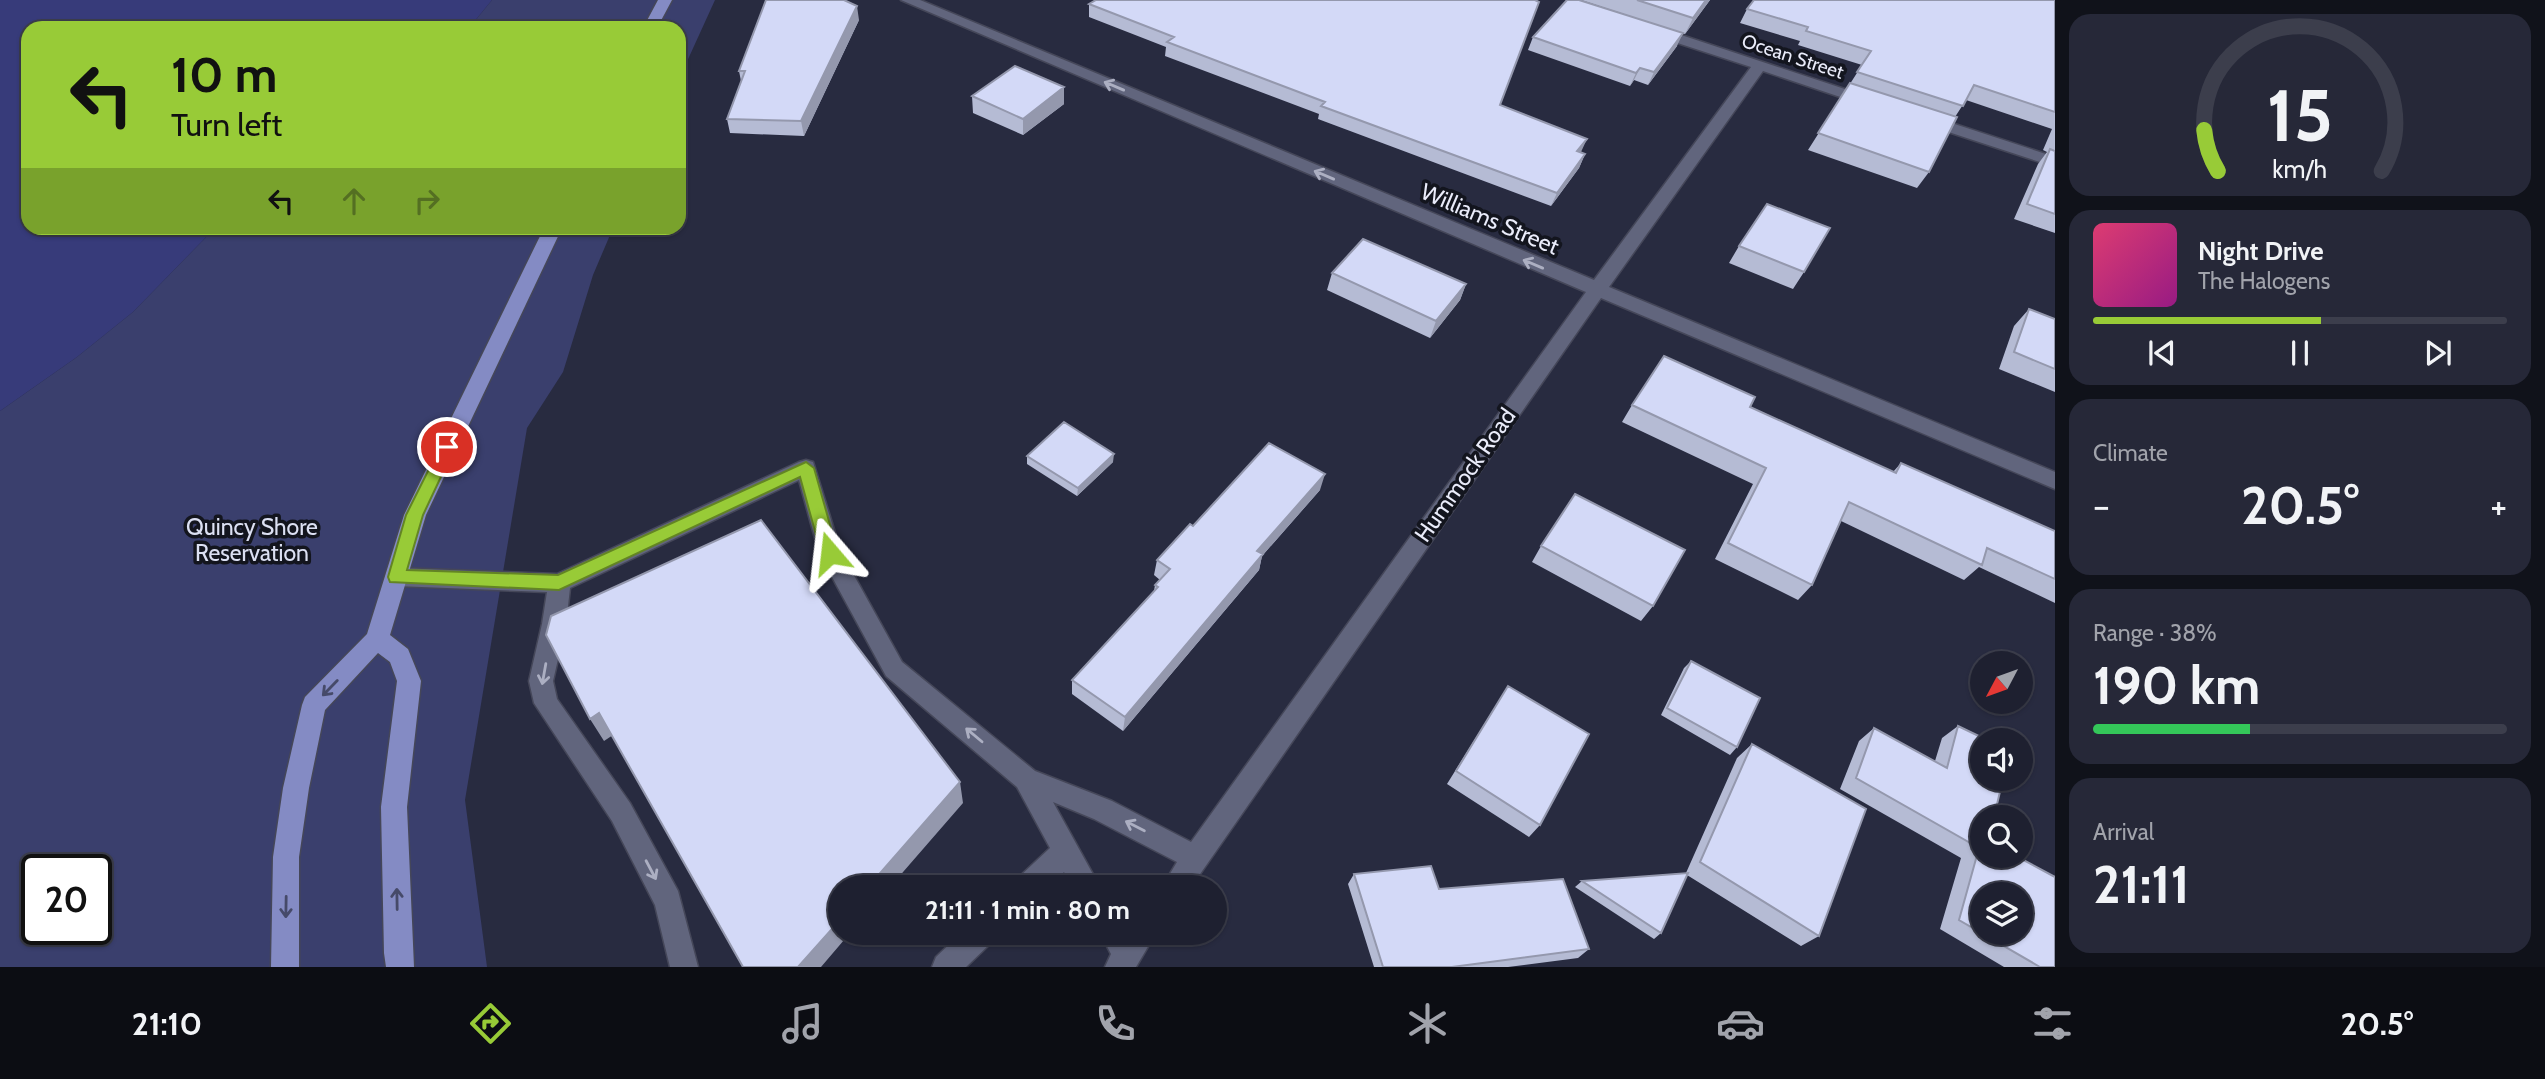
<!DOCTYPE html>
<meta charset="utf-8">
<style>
body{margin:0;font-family:Cabin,sans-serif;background:#262838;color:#f1f3f6;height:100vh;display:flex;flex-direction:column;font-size:26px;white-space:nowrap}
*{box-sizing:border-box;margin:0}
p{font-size:23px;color:#a1a3ab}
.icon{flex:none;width:38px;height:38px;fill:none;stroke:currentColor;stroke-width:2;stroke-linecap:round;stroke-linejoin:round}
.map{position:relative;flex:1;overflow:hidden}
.sheet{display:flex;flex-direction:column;gap:14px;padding:14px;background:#10121a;width:490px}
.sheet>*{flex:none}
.top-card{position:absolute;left:21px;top:21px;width:665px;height:214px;border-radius:21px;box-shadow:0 2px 5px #0004,0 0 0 2px #3c3e4c;background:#98cb37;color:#111;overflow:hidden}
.needle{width:46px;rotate:229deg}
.fabs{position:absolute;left:1970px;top:651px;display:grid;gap:14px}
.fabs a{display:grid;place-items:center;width:63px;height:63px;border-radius:50%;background:#1e2030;box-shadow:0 2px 5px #0004,0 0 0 2px #3c3e4c;font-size:35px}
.speed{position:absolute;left:21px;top:854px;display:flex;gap:14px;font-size:35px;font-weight:700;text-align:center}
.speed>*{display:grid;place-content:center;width:91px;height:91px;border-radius:50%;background:#1e2030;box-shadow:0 2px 5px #0004,0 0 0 2px #3c3e4c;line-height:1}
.speed .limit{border:4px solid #111;border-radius:10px;background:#fff;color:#111}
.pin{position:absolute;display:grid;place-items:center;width:60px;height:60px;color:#fff;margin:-30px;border:4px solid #fff;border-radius:50%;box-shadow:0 2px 7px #0007}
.me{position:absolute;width:77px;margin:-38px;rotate:343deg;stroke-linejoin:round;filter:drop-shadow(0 0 5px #0008)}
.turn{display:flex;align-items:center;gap:24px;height:147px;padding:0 35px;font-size:32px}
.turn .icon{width:91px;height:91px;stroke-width:2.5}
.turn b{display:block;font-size:49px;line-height:60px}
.lanes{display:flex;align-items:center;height:66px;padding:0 35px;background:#0003;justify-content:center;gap:35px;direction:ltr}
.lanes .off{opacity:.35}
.big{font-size:52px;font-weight:700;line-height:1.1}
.sheet .card{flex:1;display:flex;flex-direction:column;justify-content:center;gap:10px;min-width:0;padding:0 24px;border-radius:21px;background:#262838}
.sheet .dial{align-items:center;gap:0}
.dial svg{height:182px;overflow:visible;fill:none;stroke:#3c3e4c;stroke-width:7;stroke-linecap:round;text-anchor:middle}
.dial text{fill:#f1f3f6;stroke:none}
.song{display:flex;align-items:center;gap:21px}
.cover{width:84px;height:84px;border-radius:10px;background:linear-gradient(135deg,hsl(340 70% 55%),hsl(310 70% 35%))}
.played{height:7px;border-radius:4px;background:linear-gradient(90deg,#98cb37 55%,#3c3e4c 55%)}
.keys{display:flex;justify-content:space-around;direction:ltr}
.heat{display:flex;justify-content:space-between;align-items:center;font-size:38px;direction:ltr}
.charge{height:10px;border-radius:5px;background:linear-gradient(90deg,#34c759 38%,#3c3e4c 0)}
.trip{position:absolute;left:828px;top:875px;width:399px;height:70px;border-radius:35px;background:#1e2030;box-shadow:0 2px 5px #0004,0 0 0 2px #3c3e4c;font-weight:700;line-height:70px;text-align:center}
.tab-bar{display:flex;height:112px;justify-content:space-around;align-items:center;background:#0c0d13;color:#a1a3ab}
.tab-bar .icon{width:49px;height:49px}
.tab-bar .on{color:#98cb37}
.tab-bar b{font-size:32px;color:#f1f3f6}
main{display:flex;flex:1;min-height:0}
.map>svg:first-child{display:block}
.green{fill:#3a3f6d;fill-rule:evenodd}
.water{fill:#373b7a}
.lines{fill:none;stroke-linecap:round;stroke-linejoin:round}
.minor-casing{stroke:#454759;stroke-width:3}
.major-casing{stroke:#454759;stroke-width:3}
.minor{fill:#61657d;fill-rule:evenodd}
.major{fill:#848bc4;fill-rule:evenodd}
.wall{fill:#b5bbd4}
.shaded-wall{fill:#9498ad}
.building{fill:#d3d9f7;stroke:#9498ad;stroke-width:2;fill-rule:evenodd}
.oneway{stroke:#acafc2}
.oneway2{stroke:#464a69}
.route{fill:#98cb37;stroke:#638424;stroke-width:2}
.labels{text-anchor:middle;stroke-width:7;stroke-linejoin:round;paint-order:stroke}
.far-street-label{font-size:19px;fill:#eaecfa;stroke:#13151e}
.street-label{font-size:23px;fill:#eaecfa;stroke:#13151e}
.park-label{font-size:23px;fill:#dce0f3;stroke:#13151e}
</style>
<main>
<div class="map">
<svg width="2055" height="967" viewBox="0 0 2055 967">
<rect width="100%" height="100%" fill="#282b40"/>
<path class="green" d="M492 0H715L679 79V28H469Z
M215 228H613L593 275 563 372 527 428 465 800 487 967H0V411L77 357 133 312ZM37 870H96V929H37Z"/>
<path class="water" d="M0 0H492L469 28H28V228H215L133 312 77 357 0 411Z"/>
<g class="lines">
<defs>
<path id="minor" d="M901 0H920L1594 280 1751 67 1650 34V28H1660L1875 99 1878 102 1870 107 1763 71 1609 287 2055 472V489L1601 298 1191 887H1162L1177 862 1094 819 1053 802 1100 887H1072L1064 872 1048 887H1016L1019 877 1050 848 1017 787 886 676 819 553 799 480 570 588 566 624 553 681 557 699 630 803 678 891 698 967H670L655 905 612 821 534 703 529 681 542 624 547 592 396 586 388 584 385 577 388 570 396 568 557 574 799 462 806 460 813 462 841 552 902 662 1035 771 1112 801 1191 842 1586 292Z
M1924 114 2055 157V167L1918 122 1916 119 1918 116Z
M961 933H995L991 943 966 967H932L936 957Z
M1100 933H1156L1136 967H1105L1111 954Z"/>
<path id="major" d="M658 0H672L657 28H643Z
M544 228H562L426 515 390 635 408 649 421 681 407 807 414 967H386L384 953 381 807 397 681 390 662 378 653 325 710 309 788 299 857V967H271L273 857 283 788 302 705 305 697 367 634 404 515Z"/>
</defs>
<use href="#minor" class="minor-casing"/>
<use href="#major" class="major-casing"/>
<use href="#minor" class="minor"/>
<use href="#major" class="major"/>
</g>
<path class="wall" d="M1581 0H1710L1685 34Z
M2055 0V233L2014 219 2038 164 2047 152 2043 150 2052 129 1966 100 1955 117 1929 172 1917 188 1808 150 1862 65 1798 45 1800 41 1740 23 1747 9Z
M1089 4 1501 105 1585 154 1579 168 1551 206 1318 119 1319 114 1165 56 1166 47 1089 17Z
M859 20 804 136 730 133 727 119 741 81 739 71Z
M1533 37 1677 46 1648 85 1634 80 1630 86 1528 50Z
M1064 87V104L1023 135 973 113 972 96Z
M1739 246 1804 272 1793 289 1729 263Z
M1332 273 1466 284 1460 300 1430 338 1327 290Z
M2029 309 2055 319V392L1999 369 2014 326Z
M1632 405 1750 407 1893 472 1901 463 2055 531V603L1979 567 1964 580 1841 521 1812 585 1798 600 1715 559 1753 484 1622 422Z
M1027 456 1113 462 1077 496 1027 464Z
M1320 490 1262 556 1259 570 1123 731 1072 694V680L1154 591 1155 585 1160 580 1154 575 1157 560 1193 526Z
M1541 546 1653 606 1641 621 1532 562Z
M1691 661 1737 747 1730 755 1661 715 1684 668Z
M1508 686 1540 825 1529 837 1447 784Z
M1958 726 1983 856 2055 967H2004L1940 929 1961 858 1840 789 1859 741 1874 728 1935 761 1942 738Z
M1752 744 1819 936 1801 946 1687 875 1661 933 1654 939 1575 887 1582 881 1686 873 1737 758Z
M1354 874 1439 889 1589 949 1578 958 1508 967H1374L1348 884Z"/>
<path class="shaded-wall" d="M1706 0H1710L1685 34 1693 18Z
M857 6 859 20 804 136 801 121Z
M1683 33 1677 46 1648 85 1654 72Z
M1640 68 1634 80 1630 86 1636 73Z
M1064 87V104L1023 135V119Z
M1587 139 1581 152 1572 165 1577 151Z
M1585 154 1579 168 1551 206 1557 193Z
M1466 284 1460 300 1430 338 1436 321Z
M1114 454 1113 462 1077 496 1078 488Z
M1325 474 1320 490 1262 556 1259 570 1123 731 1125 717 1257 551Z
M599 713 613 735 604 741 590 719Z
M960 782 963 803 890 887H868Z
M840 920V933H850L821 967H798Z"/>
<path class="building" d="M766 0H844L857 6 801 121 727 119 745 71H739Z
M1096 0H1535L1539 2 1500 105 1587 139 1577 151 1585 154 1557 193 1321 106 1325 102 1167 42 1174 37 1089 4Z
M1567 0H1579L1683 33 1654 72 1640 68 1636 73 1533 37Z
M1637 0H1706L1693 18Z
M1754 0H2055V112L1974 85 1963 106 1857 72 1871 51 1806 31 1808 27 1747 9Z
M1015 66 1064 87 1023 119 972 96Z
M1850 83 1957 117 1929 172 1818 133Z
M2050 149 2055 151V214L2027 204Z
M1767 204 1830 228 1804 272 1739 246Z
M1363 239 1466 284 1436 321 1332 273Z
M2029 309 2055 319V369L2014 352Z
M1664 356 1755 397 1750 407 1896 473 1901 463 2055 531V579L1987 548 1982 565 1849 502 1812 585 1728 543 1766 468 1632 405Z
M1064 422 1114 454 1078 488 1027 456Z
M1269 443 1325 474 1257 551 1263 554 1125 717 1072 680 1158 587 1155 585 1170 569 1157 560 1190 524 1193 526Z
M1575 494 1685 550 1653 606 1541 546Z
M761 520 960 782 868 887H840V920L798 967H743L599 713 590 719 546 635 551 616Z
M1691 661 1760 698 1737 747 1667 708Z
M1508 686 1589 734 1540 825 1456 771Z
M1958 726 1987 740H1983V779H2003L1994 817H1983V856H2016L2055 877V967H2040L1959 920 1979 848 1856 778 1874 728 1947 768ZM1983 894H2021V933H1983Z
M1752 744 1866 809 1819 936 1700 862Z
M1431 866 1439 889 1563 879 1589 949 1452 967H1383L1354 874Z
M1688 873 1661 933 1582 881Z"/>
<defs><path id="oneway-shaft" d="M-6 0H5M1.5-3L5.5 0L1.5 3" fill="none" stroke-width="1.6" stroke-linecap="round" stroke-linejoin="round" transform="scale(1.75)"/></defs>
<g class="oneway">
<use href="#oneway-shaft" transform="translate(1114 86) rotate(-157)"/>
<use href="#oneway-shaft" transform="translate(1324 175) rotate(-157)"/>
<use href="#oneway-shaft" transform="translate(1533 264) rotate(-157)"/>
<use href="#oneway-shaft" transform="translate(544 674) rotate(100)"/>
<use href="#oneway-shaft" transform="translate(974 735) rotate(-140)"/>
<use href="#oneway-shaft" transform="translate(1135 826) rotate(-153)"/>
<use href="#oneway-shaft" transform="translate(651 870) rotate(62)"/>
</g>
<g class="oneway2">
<use href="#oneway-shaft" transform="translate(330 688) rotate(134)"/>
<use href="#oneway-shaft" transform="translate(397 899) rotate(-91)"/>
<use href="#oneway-shaft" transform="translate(286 907) rotate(91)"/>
</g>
<path class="route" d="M447 441 455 447 423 515 407 570 558 575 806 462 814 468 838 553 836 557H824L821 553 800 477 559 590 390 582 388 577 406 515 442 443Z"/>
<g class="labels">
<g class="far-street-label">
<text transform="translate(1793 56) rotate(18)" y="7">Ocean Street</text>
</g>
<g class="street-label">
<text transform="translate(1490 219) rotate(23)" y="8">Williams Street</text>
<text transform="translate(1465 475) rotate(-55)" y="8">Hummock Road</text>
</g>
<g class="park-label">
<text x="252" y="535">Quincy Shore<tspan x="252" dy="26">Reservation</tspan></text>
</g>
</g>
</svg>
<div class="fabs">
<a><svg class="needle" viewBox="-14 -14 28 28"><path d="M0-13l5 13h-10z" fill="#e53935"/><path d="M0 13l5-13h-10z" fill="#a1a3ab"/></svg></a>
<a><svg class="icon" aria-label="sound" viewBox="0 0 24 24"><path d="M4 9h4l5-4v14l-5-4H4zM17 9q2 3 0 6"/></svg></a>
<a><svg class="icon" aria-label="search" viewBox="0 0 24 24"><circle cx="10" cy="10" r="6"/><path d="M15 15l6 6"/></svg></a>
<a><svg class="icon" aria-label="layers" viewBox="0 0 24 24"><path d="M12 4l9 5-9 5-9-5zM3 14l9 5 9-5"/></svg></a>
</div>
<div class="speed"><div class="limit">20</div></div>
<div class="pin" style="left:447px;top:447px;background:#d93025"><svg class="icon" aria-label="arrive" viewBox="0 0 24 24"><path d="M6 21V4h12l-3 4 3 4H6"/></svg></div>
<svg class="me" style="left:830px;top:553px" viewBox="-20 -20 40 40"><path d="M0-17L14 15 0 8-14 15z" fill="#98cb37" stroke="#fff" stroke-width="4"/></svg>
<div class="trip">21:11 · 1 min · 80 m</div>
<div class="top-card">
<div class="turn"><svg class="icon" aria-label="left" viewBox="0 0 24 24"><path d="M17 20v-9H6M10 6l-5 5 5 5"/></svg><div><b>10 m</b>Turn left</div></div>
<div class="lanes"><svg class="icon" aria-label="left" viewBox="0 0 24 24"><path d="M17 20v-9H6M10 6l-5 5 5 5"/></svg><svg class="icon off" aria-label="ahead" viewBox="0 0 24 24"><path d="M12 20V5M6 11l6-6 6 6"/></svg><svg class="icon off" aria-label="right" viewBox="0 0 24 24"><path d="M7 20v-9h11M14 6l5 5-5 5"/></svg></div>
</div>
</div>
<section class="sheet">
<div class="card dial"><svg viewBox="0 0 100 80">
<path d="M14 69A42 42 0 1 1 86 69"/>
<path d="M14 69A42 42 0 0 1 8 51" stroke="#98cb37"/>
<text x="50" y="56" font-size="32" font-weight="700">15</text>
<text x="50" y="72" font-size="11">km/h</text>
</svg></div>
<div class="card">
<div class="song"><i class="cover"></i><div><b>Night Drive</b><p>The Halogens</p></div></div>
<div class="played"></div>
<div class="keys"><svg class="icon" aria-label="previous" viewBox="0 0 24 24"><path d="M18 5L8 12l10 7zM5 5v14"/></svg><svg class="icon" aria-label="pause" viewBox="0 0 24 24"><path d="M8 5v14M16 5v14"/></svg><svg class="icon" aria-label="next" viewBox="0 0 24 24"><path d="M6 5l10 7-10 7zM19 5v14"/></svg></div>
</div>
<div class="card"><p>Climate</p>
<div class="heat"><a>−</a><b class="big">20.5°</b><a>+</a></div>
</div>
<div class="card"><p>Range · 38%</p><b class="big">190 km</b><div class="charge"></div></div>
<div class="card"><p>Arrival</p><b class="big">21:11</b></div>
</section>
</main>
<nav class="tab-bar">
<b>21:10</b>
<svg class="icon on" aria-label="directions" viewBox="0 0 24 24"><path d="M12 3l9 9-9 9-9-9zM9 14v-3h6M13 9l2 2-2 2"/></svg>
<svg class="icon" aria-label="music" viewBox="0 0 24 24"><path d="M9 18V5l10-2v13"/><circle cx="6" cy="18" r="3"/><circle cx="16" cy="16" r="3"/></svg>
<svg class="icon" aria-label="phone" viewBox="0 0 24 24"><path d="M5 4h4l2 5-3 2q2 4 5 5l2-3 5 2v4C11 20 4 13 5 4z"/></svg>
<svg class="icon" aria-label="climate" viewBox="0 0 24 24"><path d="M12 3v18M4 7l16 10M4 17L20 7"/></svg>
<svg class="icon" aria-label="car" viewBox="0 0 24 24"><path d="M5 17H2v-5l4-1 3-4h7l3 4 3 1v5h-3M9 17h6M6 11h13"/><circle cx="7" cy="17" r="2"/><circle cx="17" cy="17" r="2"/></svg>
<svg class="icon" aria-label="filters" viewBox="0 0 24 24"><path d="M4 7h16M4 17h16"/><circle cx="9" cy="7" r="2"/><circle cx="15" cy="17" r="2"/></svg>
<b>20.5°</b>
</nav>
